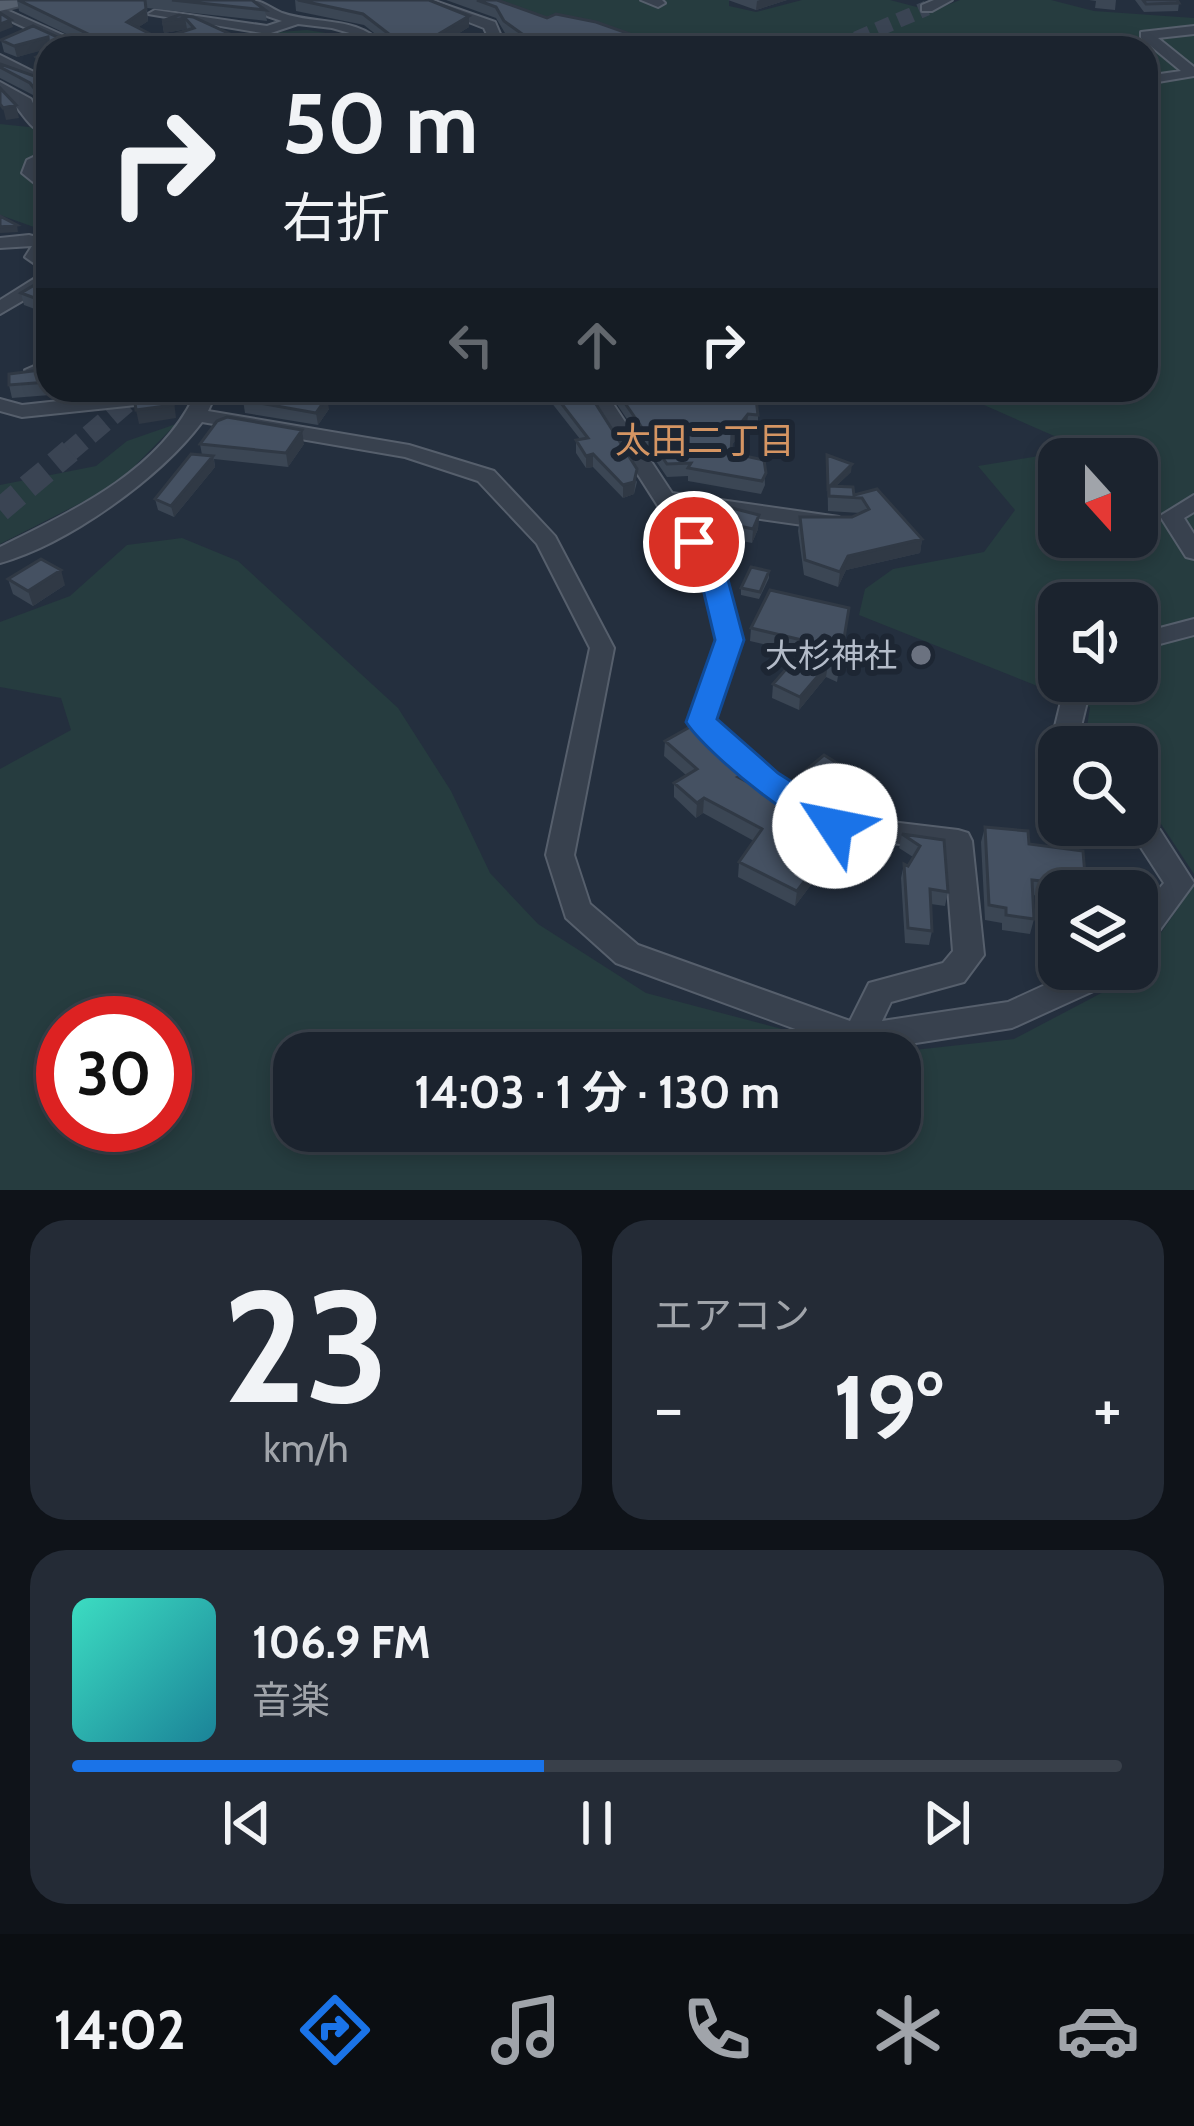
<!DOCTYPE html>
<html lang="ja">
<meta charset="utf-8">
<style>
body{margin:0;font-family:Cabin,"Noto Sans JP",sans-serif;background:#242b36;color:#f1f3f6;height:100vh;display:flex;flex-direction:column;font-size:45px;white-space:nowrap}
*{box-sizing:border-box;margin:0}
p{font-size:39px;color:#a0a4aa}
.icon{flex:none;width:66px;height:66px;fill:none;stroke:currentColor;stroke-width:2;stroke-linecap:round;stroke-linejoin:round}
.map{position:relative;height:1190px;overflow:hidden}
.panel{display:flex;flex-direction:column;gap:30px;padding:30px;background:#0f1319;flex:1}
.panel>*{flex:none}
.hud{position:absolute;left:36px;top:36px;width:1122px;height:366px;border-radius:36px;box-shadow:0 6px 18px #0003,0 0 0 3px #39404a;background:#1b232e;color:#f1f3f6;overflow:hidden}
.needle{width:78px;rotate:159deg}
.tools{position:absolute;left:1038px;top:438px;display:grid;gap:24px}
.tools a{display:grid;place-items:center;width:120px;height:120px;border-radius:24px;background:#1b232e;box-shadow:0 6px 18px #0003,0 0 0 3px #39404a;font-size:60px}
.speed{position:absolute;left:36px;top:996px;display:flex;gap:24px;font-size:60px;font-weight:700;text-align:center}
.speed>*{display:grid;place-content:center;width:156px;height:156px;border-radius:50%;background:#1b232e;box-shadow:0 6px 18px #0003,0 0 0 3px #39404a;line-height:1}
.speed .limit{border:18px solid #d22;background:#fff;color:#111}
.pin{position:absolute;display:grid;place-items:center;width:102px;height:102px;color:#fff;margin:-51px;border:6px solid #fff;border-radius:50%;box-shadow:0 3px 12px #0007}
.me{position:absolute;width:132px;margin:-66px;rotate:304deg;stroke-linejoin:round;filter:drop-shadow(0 0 9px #0008)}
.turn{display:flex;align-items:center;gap:42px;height:252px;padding:0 48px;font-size:54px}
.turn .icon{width:156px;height:156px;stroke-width:2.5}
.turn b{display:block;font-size:84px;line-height:102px}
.lanes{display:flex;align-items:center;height:114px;padding:0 48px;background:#0003;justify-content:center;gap:60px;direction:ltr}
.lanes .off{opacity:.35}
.big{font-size:90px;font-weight:700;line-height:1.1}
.panel .tile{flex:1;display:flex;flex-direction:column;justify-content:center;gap:18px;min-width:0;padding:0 42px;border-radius:36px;background:#242b36}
.panel .dial{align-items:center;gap:0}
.dial b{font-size:156px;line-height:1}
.song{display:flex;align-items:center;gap:36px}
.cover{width:144px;height:144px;border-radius:18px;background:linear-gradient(135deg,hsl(170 70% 55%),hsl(190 70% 35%))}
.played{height:12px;border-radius:6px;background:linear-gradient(90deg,#1a73e8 45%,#39404a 45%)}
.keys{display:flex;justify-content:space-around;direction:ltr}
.heat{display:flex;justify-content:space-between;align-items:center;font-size:66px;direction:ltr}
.panel .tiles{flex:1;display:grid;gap:30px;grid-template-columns:1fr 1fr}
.tile:last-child{grid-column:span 2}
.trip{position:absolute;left:273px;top:1032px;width:648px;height:120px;border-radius:36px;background:#1b232e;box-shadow:0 6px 18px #0003,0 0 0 3px #39404a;font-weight:700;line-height:120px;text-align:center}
.dock{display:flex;height:192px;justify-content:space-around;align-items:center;background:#0b0e12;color:#a0a4aa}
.dock .icon{width:84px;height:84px}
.dock .selected{color:#1a73e8}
.dock b{font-size:54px;color:#f1f3f6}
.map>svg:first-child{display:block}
.green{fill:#263c3f;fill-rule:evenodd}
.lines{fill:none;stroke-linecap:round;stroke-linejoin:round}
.minor-tunnel-far2{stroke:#3a4453;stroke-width:15;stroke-dasharray:15 8;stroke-linecap:butt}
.minor-tunnel-far1{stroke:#3a4453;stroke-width:20;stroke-dasharray:20 9;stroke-linecap:butt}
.minor-tunnel{stroke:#3a4453;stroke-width:24;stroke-dasharray:24 12;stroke-linecap:butt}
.minor-casing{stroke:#565f6c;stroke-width:4}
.major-casing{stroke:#414a57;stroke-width:4}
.minor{fill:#38414e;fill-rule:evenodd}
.major{fill:#56606e;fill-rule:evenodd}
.wall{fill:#3b4654}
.shaded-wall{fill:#303945}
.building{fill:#455162;stroke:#303945;stroke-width:3}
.route{fill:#1a73e8;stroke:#114b97;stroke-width:3}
.worship-dot{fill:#6b7280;stroke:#1d2633;stroke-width:4.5}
.labels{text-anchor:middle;stroke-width:12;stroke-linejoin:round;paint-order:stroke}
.poi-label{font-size:33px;fill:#b4bcc9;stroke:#1d2633;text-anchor:end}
.neighbourhood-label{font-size:36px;fill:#d59563;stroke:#1d2633}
</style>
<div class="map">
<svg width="1194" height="1190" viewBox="0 0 1194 1190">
<rect width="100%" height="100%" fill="#242f3e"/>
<path class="green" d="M475 0H729V6L756 12 802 0H890L932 11 960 0H1051L1094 11 1194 18V874L1159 821 1137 804V747H1084L1090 707 859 615 865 589 893 569 984 552 1015 510 978 466 1064 452 1061 439 950 390H1146V48H676L579 29ZM1059 459H1137V537H1059ZM1059 603H1137V681H1059Z
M307 30 345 36 373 48H226L238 44 237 35Z
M0 124 48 129V232L0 215Z
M176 424 116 485 0 544V485L96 466 127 441Z
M182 538 238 561 398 708 451 791 490 873 538 924 646 993 872 1053H294V1131H900V1053H887L1014 1039 1130 978 1194 885V1190H0V769L71 730 61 698 0 687V622L70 596 127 545ZM63 1023H165V1125H63Z"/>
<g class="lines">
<path class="minor-tunnel-far2" d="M835 48 927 8"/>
<path class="minor-tunnel-far1" d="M67 454 142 390"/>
<path class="minor-tunnel" d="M0 510 70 451"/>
<defs>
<path id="minor" d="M247 0C263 0 268 7 282 13 319 26 357 14 387 48H372L353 34 332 28 298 24 268 34 148 14 155 10 267 26 282 21 267 16Z
M412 0H432L495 22 501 36 521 48C502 48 491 46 484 28Z
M641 0H662L665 3 658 7Z
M934 0H952L932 11H922V5Z
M0 7 85 45 87 48H69L0 16Z
M1194 26V34L1158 38 1194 67V76L1146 84V76L1181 71 1141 38V32Z
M0 55 48 79V89L0 65Z
M0 82 31 99 40 118 48 124V137C24 126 22 106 0 92Z
M48 150V161L38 172 48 180V194L22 173 27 160Z
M29 235 48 240 44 256 48 259V273L25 257 32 246 0 248V238Z
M48 274V286L0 314V300L40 275Z
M48 360V372L35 376 25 370Z
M160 390H227L215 396 208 411 409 445 494 471 555 536 614 648 574 855 590 904 638 945 850 1021 869 983 943 963 953 951 945 850 825 834 757 788 692 728 688 721 718 640 700 572 584 390H604L672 493 839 517 842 522 831 529 682 508 724 572 742 640 715 719 777 774 841 816 958 830 968 833 972 841 984 955 964 982 891 1002 882 1021 1008 1002 1080 969H1126L1122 978 1012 1028 858 1052 616 963 566 918 546 855 590 648 537 544 478 481 405 457 202 422C160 478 68 544 0 563V547C72 511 155 474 193 399L22 417 0 411V399L22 405Z
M1194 495V512L1184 518 1194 534V559L1186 557 1160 516Z
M1194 619V635L1137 650V634Z
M1066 681H1092L1076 747H1059V755L1050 747Z
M1137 816 1160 830 1194 883 1148 946 1137 949V915L1164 883 1140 846 1119 825H1137Z"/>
<path id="major" d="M34 0 32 3 0 11V1Z"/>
</defs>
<use href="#minor" class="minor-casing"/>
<use href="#major" class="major-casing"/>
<use href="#minor" class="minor"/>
<use href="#major" class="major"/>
</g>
<path class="wall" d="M17 0H252L265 10 267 21 147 8 148 21 137 28 160 39 187 29 164 33 162 21 179 15 231 46 224 48H48L17 57 4 52 1 40 81 41 19 11Z
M295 0 469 27 435 48H393L364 25 296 11Z
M446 0H497L547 18 647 40 646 48H483L515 40 505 33 496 18Z
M728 0H787L756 10Z
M1089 0H1116L1115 10 1095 8 1096 1Z
M1135 0H1177L1179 3 1178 11 1144 12Z
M48 52V76L38 69 36 57Z
M0 64 48 81V79V115L33 95 0 78Z
M48 277V314L24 305 21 293Z
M48 369V390H114L12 398 9 385Z
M410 390H441L427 398Z
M527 390H588L637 482 634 494 623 498 593 467 586 468 576 453V440L580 439 551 402 536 405Z
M607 390H755L758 415V427L747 426 731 446V453L764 460 765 485 761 494 688 481V476L667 477Z
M243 400 329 409 318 425 245 413Z
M200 444H304L288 467 214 459 215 467 174 517 158 510 155 499 202 455Z
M827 455 851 472 836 486 854 495 877 489 922 539 920 553 846 570 838 587 804 575 798 531 800 517H852L860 513 828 511Z
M759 515 758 529 752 543 711 535 712 520Z
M769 571V578L759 599 741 595V588Z
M8 579 65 585 33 606 13 594Z
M849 608 837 682 826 677 799 710 772 698 773 684 800 653 750 641 751 628Z
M665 741 715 750 744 774V780L786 816 837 839 835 853 795 906 738 877 739 862 754 841 703 813 696 818 674 797V783L686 775 664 756Z
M805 771 847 786 829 803 803 786Z
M985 827 1029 844 1086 886 1085 891H1059V899L1033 895 1034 919 1030 934 1002 930V923L985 920 981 842Z
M902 834 944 840 948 892 945 906 931 904 932 931 929 945 905 943 901 878 904 864 908 866 913 857 899 848Z"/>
<path class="shaded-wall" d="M145 0 148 21 129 34 127 22Z
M760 0H787L756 10 757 1Z
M469 16V27L435 48H415Z
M185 18 187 29 164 33 162 21Z
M11 20 13 27 0 32V24Z
M230 34 231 46 224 48H195L194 45Z
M48 37V49L17 57 14 46Z
M647 40 646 48H619Z
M16 105 19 118 6 120 3 108Z
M17 225 18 232 0 233V227Z
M427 390H441L427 398Z
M551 390V402L536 405V393Z
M173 392 176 418 139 424 136 410Z
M327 397 329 409 318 425 316 413Z
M748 414 747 426 731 446 732 434Z
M302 430 304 444 288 467 286 453Z
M593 454V467L586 468V456Z
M213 456 215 467 174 517 171 506Z
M852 464 851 472 829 493V487Z
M637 469 634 494 623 498V485Z
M759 515 758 529 752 543 753 529Z
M922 539 920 553 846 570 838 587 840 572 848 556Z
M61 570 65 585 33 606 28 591Z
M828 664 826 677 799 710 800 697Z
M850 771 847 786 829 803 831 788Z
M704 798 703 813 696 818 697 803Z
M837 839 835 853 795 906 797 891Z"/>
<path class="building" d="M18 0H145L146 9 127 22 160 39 194 28 185 18 162 21 179 15 193 17 230 34 194 45 172 43 163 48H49L48 37 14 46 1 40 33 26 66 41H85L88 34Z
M172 0H252L265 10Z
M298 0H429L469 16 415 48H407L363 14Z
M477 0H497L547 18 556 14 596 22 647 40 619 48H487L483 47 501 39 521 41 525 36 504 21 496 7Z
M1143 0H1177L1179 3 1146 4Z
M0 13 11 20 0 24Z
M48 52V66L36 57Z
M0 64 48 81V79V106L30 83 0 67Z
M0 88 16 105 3 108 0 104Z
M0 216 17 225 0 227Z
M48 277V303L21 293Z
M48 369V382L9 385V374Z
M251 390H281L327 397 316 413 243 400Z
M551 390H587L637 469 634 482 623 485 593 454 586 456 576 440 588 438Z
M616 390H755L758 415 748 414 732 434 731 453 764 460 766 473 762 481 688 468 691 463 667 464Z
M173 392V405L136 410 134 396Z
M227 417 302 430 286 453 200 444 217 421Z
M191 454 213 456 171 506 155 499Z
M827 455 852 464 828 488Z
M829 486 853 487 854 495 877 489 922 539 848 556 840 572 805 560 800 517H852L869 509 862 498 829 496Z
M724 506 759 515 753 529 712 520Z
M41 559 61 570 28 591 8 579Z
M751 567 769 571 760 592 741 588Z
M770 590 849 608 839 669 828 664 800 697 773 684 810 642 751 628Z
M697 723 716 740 709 745 744 774 738 777 788 803 779 813 837 839 797 891 739 862 762 829 704 798 697 803 674 783 697 769 665 741Z
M824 755 850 771 831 788 805 771Z
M985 827 1028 831 1029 844 1083 851 1086 886 1032 880 1034 919 1006 915V908L989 905Z
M902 834 944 840 948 892 930 889 932 931 908 928 904 864 908 866 920 846Z"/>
<path class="route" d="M694 533 704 536 726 572 744 640 717 719 778 773 847 817 851 826 847 834C814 845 704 751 686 722L715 640 699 572 681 542Z"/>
<circle class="worship-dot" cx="921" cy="655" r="12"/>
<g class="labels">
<g class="poi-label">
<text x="897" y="667">大杉神社</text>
</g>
<g class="neighbourhood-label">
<text x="705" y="453">太田二丁目</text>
</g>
</g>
</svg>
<div class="tools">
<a><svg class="needle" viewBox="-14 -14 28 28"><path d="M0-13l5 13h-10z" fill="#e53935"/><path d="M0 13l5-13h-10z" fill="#a0a4aa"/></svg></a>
<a><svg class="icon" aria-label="sound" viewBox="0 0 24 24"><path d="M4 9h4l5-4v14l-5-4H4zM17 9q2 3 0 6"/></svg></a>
<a><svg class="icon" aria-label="search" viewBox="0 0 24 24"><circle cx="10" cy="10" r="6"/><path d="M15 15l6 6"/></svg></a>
<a><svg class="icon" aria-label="layers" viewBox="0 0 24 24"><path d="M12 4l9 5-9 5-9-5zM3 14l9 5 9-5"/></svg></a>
</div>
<div class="speed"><div class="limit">30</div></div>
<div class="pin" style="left:694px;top:542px;background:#d93025"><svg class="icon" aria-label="arrive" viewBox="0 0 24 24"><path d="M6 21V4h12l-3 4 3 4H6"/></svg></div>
<svg class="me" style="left:835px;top:826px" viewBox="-20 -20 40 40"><circle r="19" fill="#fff"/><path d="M0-13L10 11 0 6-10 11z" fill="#1a73e8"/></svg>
<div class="trip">14:03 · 1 分 · 130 m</div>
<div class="hud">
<div class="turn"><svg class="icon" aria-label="right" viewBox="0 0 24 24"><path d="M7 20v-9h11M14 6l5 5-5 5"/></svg><div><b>50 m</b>右折</div></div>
<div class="lanes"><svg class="icon off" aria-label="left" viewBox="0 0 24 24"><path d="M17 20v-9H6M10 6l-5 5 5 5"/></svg><svg class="icon off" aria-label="ahead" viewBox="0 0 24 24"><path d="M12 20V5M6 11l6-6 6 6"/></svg><svg class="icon" aria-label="right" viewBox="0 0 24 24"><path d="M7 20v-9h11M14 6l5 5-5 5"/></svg></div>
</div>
</div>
<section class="panel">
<div class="tiles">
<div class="tile dial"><b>23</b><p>km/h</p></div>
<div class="tile"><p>エアコン</p>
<div class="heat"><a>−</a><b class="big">19°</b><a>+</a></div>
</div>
<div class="tile">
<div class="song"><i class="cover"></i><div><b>106.9 FM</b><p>音楽</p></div></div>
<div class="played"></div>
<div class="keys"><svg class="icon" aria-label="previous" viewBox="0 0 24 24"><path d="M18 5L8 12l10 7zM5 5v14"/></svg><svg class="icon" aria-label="pause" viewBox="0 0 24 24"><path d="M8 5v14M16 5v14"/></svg><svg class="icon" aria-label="next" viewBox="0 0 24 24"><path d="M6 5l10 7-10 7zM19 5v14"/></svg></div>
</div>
</div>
</section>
<nav class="dock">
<b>14:02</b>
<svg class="icon selected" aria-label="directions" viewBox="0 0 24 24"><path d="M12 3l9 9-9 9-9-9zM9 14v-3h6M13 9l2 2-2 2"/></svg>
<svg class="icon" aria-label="music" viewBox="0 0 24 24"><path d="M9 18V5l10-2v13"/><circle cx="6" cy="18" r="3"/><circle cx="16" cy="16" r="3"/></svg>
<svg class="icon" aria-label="phone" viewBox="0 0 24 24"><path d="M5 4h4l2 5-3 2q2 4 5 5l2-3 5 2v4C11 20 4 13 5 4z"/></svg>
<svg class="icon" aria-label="climate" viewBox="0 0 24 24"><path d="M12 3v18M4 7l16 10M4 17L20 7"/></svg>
<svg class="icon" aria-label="car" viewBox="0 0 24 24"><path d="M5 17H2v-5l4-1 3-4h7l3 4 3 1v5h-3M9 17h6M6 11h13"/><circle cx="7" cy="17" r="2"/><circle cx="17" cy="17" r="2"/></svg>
</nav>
